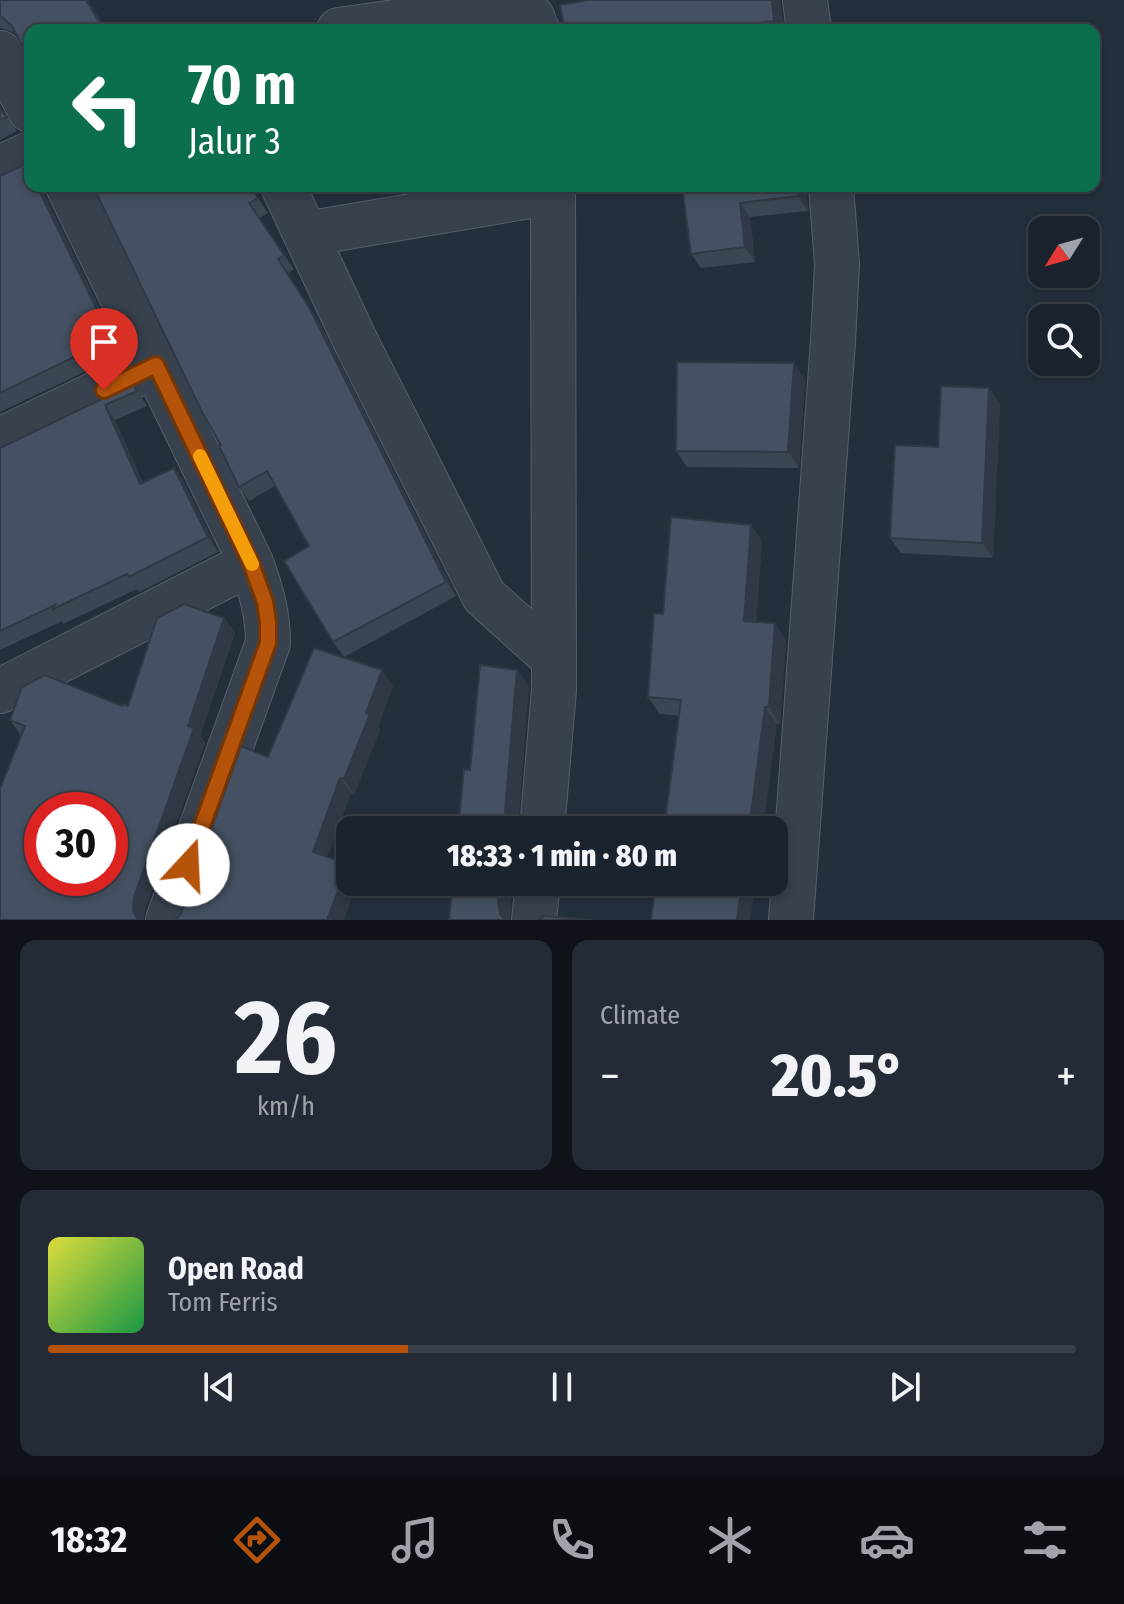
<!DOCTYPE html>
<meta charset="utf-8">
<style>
body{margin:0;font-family:"Fira Sans Condensed",sans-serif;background:#242b36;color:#f1f3f6;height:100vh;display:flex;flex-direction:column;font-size:30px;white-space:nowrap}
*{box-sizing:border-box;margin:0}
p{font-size:26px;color:#a0a4aa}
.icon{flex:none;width:44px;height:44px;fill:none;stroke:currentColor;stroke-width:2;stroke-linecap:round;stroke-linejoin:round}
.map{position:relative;height:920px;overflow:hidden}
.sheet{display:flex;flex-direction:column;gap:20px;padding:20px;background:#0f1319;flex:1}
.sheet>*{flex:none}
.banner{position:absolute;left:24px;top:24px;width:1076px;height:168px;border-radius:16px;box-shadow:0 4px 12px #0003,0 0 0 2px #39404a;background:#0b6e4f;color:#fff;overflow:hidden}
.needle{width:52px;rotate:233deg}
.tools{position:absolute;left:1028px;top:216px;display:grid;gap:16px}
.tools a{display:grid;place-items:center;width:72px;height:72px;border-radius:16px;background:#1b232e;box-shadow:0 4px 12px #0003,0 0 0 2px #39404a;font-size:40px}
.speed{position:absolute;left:24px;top:792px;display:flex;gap:16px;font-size:40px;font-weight:700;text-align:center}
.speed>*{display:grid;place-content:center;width:104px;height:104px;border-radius:50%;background:#1b232e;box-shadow:0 4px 12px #0003,0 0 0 2px #39404a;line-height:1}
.speed .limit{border:12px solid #d22;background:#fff;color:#111}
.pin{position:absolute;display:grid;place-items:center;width:68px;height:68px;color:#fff;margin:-82px -34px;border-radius:50% 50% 50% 0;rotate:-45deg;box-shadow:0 0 8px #0007}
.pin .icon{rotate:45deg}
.me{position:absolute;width:88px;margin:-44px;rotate:20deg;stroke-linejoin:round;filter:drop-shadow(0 0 6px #0008)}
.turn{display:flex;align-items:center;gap:28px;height:168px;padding:0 32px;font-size:36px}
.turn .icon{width:104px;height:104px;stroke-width:2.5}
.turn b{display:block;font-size:56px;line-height:68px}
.big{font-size:60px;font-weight:800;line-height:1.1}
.sheet .tile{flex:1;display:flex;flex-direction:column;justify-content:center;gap:12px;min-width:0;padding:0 28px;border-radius:16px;background:#242b36}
.sheet .dial{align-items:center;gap:0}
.dial b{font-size:104px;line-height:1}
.song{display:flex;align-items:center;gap:24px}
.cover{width:96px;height:96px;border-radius:12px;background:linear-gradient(135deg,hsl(60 70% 55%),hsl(140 70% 35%))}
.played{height:8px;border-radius:4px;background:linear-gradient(90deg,#b45309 35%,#39404a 35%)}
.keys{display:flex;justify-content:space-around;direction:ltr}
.heat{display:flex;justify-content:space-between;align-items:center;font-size:44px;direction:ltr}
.sheet .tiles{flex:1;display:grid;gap:20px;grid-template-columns:1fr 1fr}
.tile:last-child{grid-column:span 2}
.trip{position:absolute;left:336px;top:816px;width:452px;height:80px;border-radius:16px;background:#1b232e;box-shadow:0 4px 12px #0003,0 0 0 2px #39404a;font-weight:800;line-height:80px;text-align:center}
.tab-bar{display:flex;height:128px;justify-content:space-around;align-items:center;background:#0b0e12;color:#a0a4aa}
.tab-bar .icon{width:56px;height:56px}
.tab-bar .on{color:#b45309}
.tab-bar b{font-size:36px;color:#f1f3f6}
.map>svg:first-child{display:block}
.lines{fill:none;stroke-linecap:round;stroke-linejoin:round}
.street-casing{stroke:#565f6c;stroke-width:46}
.street{stroke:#38414e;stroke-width:44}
.wall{fill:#3b4654}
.shaded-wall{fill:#303945}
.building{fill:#455162;stroke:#303945;stroke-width:2;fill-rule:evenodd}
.route-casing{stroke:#753606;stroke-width:20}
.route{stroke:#b45309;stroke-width:14}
.slow{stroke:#f59e0b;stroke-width:14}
</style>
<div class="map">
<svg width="1124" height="920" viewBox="0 0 1124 920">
<rect width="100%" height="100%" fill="#242f3e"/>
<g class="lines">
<defs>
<path id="street" d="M805 0 809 30
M339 30 516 5 532 17 537 30
M0 53 30 110
M0 168 30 154
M68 186 251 563C261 590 268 614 268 643L168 920
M283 186 355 340 484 596 553 658
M306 234 553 192
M0 440 156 365
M0 691 251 563
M542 830 554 690 553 186
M534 920 538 882
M791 920 833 341 837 264 831 186"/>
</defs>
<use href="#street" class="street-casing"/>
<use href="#street" class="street"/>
</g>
<path class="wall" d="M0 0H88L106 30H30L16 35 13 32 0 28Z
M588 0H780L784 30H565Z
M0 107 17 131 0 140Z
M0 176 45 196 122 354 0 412Z
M250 186 268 213 259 218 294 269 288 274 320 324 456 596 344 657 333 642 309 546 275 486 249 501 239 487 221 445Z
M682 186H806L808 211 750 217 755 262 701 268 691 254Z
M805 379 799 468 687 467 676 451Z
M133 384 147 406 115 420 143 483 174 468 184 482 218 552 139 592 137 589 63 624 62 621 0 650V448Z
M989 388 1000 404 993 558 901 553 890 538 938 447Z
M751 525 762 541 756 622 786 640 780 724 660 714 648 697 663 614Z
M224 618 235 633 200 736 205 743 144 912 10 720 128 706Z
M393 686 378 726 380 730 354 795 351 793 327 857 348 864 350 868V882L181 913 268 757Z"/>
<path class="shaded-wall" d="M86 0H88L106 30H104Z
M772 0H780L784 30H781L774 21Z
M37 186H44L45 196 122 354 111 339Z
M797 186H806L808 211 798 196Z
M740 203 750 217 755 262 745 247Z
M278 259 320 324 456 596 446 582Z
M794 363 805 379 799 468 788 452Z
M989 388 1000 404 993 558 982 543Z
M105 405 115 420 150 499 140 484Z
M174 468 184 482 218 552 208 537Z
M751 525 762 541 755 637 744 621Z
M224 618 235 633 200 736 205 743 144 912V920H138L133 910 134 897Z
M775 623 786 640 780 724 769 707Z
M382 670 393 686 378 726 380 730 354 795 344 779 366 713Z
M517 670 529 686 518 830H512L508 825 505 811Z
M765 707 777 724 763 830H749Z
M340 778 351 793 324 867 313 852Z
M348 864 350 868V882H358L344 920H327Z
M500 882H513L510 920H504L500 914 498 901Z
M742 882H756L750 920H737Z"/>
<path class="building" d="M0 0H86L104 30H30V61L12 26 2 17 0 16Z
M588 0H772L774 21 741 25V30H565L560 5Z
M165 25 167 30H159V27Z
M0 109 7 117 0 120Z
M30 162V186H37L111 339 0 393V176Z
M93 186H250L258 198 249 203 284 255 278 259 310 309 446 582 333 642 284 561 309 546 267 471 239 487 219 446 221 445 202 412Z
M682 186H797L798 196 740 203 745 247 691 254Z
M677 362 794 363 788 452 676 451Z
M133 384 137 391 105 405 140 484 174 468 208 537 129 577 127 574 53 609 55 605 0 631V448Z
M941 386 989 388 982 543 890 538 895 445 938 447Z
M671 517 751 525 744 621 775 623 769 707H765L749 830H664L681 700 648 697 654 613 663 614Z
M184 604 224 618 188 726 194 728 134 897 133 910 138 920H0V789L25 726 10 720 22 687 45 675 122 706 123 704 128 706 157 618ZM42 810H110V878H42Z
M314 648 382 670 366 713 370 714 344 779 340 778 313 852 348 864 327 920H176L181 913 241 746 268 757Z
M480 665 517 670 505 811 508 825 514 830H458L464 769 470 770Z
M453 882H500L498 901 500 914 505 920H449Z
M656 882H742L737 920H651Z
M544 916 593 920H539Z"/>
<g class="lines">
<defs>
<path id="route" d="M104 390 156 365 251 563 265 602 268 622V643L188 865"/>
</defs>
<use href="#route" class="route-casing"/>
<use href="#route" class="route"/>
<path class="slow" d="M200 456 252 564"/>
</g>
</svg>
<div class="tools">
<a><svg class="needle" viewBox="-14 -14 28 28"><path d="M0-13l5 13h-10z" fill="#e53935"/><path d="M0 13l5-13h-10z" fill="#a0a4aa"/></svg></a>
<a><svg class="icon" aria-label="search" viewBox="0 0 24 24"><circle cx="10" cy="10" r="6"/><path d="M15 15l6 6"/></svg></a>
</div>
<div class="speed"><div class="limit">30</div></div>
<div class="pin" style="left:104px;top:390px;background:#d93025"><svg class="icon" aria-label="arrive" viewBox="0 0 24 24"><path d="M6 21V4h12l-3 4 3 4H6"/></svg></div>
<svg class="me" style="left:188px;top:865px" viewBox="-20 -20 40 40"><circle r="19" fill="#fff"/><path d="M0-13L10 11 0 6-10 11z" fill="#b45309"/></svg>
<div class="trip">18:33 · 1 min · 80 m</div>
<div class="banner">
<div class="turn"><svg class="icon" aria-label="left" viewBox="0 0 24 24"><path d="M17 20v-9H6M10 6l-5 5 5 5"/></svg><div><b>70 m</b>Jalur 3</div></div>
</div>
</div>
<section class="sheet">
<div class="tiles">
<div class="tile dial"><b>26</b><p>km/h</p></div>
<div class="tile"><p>Climate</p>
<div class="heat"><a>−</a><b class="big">20.5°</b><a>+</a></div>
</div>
<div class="tile">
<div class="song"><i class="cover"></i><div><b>Open Road</b><p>Tom Ferris</p></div></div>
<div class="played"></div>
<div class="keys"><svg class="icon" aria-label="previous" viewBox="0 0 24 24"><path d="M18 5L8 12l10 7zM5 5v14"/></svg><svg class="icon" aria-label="pause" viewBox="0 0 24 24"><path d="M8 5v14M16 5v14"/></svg><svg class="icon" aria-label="next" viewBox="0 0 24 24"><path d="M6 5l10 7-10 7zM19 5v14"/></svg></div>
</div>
</div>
</section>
<nav class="tab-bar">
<b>18:32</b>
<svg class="icon on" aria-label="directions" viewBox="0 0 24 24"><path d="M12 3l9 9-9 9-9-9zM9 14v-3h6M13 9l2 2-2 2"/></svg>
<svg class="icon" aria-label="music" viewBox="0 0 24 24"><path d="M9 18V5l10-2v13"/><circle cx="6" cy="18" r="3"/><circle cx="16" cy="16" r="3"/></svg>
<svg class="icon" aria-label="phone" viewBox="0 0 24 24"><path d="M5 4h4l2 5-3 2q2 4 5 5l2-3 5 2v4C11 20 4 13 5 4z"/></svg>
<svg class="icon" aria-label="climate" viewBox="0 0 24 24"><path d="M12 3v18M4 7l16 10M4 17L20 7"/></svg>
<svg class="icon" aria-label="car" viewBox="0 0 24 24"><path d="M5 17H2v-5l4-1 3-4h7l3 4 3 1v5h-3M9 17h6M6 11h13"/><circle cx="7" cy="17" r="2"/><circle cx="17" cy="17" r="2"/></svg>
<svg class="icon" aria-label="filters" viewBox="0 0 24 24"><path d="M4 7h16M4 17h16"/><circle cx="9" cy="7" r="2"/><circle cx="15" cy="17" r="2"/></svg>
</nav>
